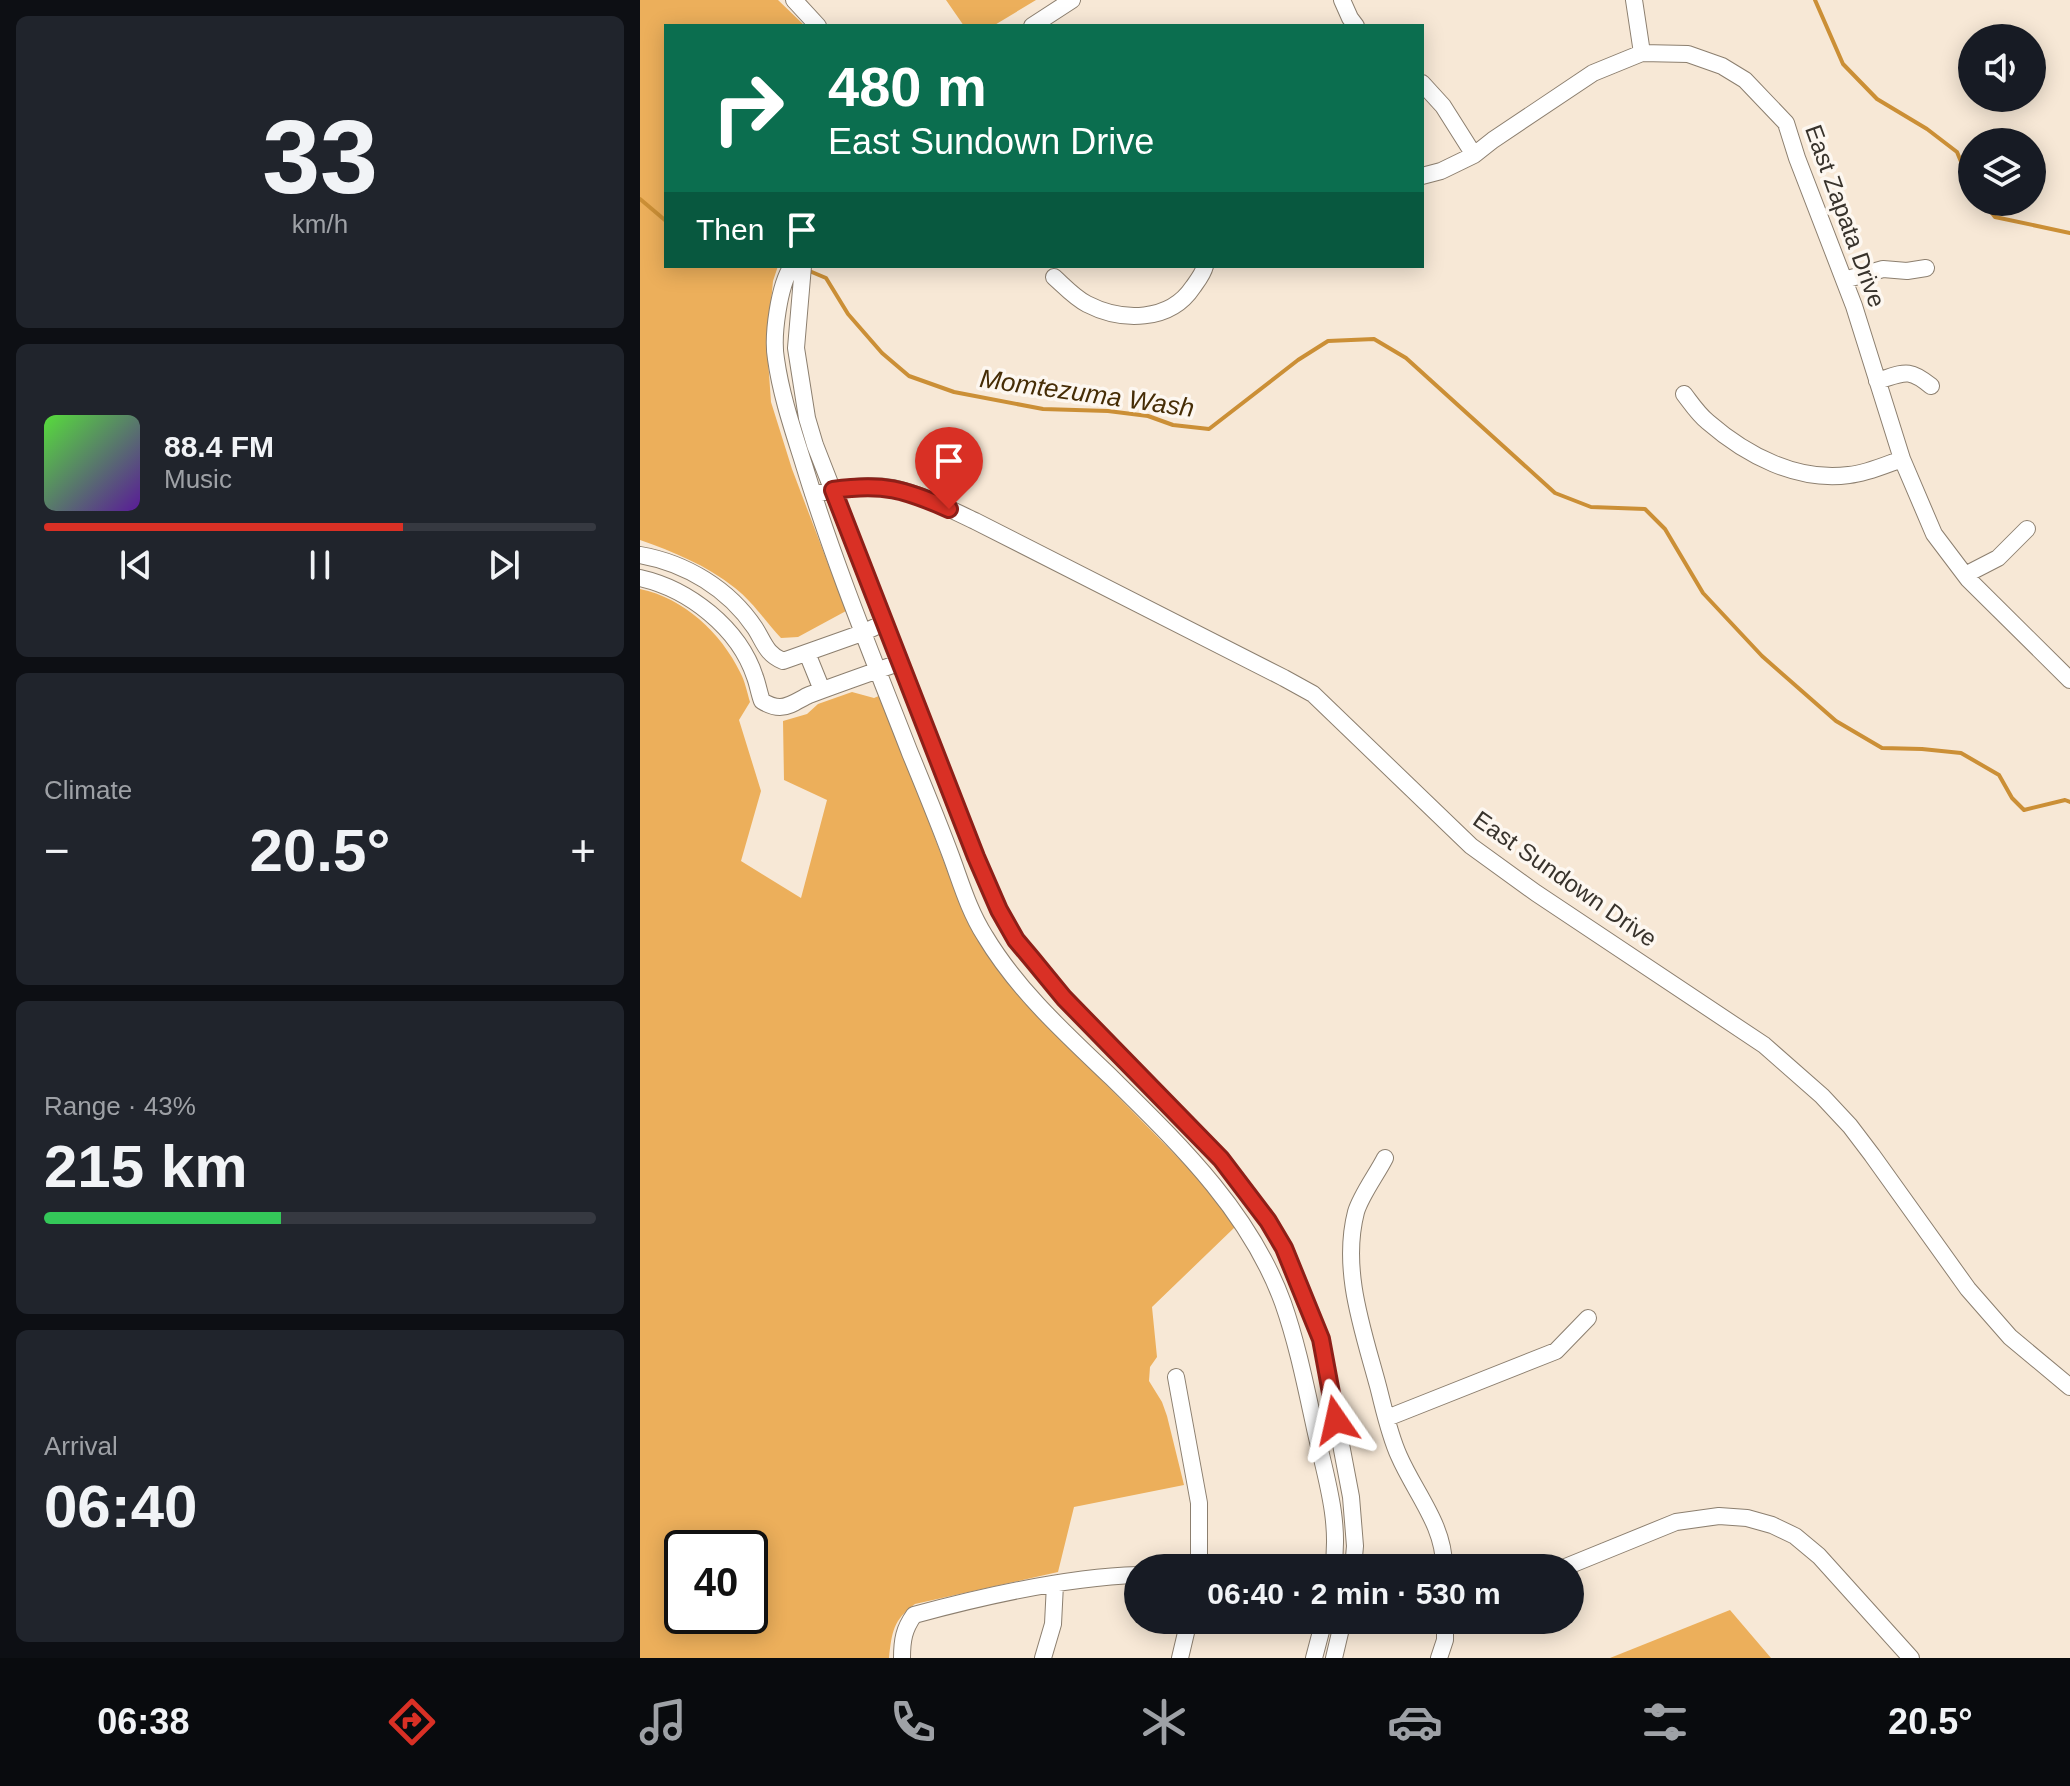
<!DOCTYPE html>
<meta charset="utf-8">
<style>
body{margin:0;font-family:Arial,sans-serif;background:#20242c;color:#f1f3f6;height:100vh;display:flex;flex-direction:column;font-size:30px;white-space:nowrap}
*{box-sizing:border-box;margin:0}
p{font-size:26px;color:#9ea1a6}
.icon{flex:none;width:44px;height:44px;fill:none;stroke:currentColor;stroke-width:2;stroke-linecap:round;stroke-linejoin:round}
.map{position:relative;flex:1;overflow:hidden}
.details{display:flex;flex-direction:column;gap:16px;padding:16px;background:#0d0f14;width:640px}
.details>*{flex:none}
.hud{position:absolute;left:24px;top:24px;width:760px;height:244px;border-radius:0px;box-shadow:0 4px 20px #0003;background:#0b6e4f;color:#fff;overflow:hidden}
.fabs{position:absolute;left:1318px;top:24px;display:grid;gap:16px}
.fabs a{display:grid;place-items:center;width:88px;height:88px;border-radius:50%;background:#171b24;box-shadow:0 4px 20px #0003;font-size:40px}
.speed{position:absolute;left:24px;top:1530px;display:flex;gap:16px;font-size:40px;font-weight:700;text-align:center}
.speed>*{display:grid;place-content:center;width:104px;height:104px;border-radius:50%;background:#171b24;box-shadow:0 4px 20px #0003;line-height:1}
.speed .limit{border:4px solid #111;border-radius:12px;background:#fff;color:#111}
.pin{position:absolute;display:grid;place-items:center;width:68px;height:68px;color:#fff;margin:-82px -34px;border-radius:50% 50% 50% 0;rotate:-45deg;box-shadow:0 0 8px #0007}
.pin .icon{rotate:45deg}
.me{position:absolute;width:88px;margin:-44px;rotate:349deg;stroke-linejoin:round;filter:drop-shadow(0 0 6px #0008)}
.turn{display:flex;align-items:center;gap:28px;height:168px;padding:0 32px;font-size:36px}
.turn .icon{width:104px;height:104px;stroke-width:2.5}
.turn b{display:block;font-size:56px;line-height:68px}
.then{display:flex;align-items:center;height:76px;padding:0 32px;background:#0003;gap:16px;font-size:30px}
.big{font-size:60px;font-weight:700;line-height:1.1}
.details .widget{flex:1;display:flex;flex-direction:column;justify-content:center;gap:12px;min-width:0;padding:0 28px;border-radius:12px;background:#20242c}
.details .dial{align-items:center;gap:0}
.dial b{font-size:104px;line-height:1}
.song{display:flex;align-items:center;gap:24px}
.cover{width:96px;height:96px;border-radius:12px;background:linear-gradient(135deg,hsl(110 70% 55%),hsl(270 70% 35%))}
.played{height:8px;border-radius:4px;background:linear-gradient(90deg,#d93025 65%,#363941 65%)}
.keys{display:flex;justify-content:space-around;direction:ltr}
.heat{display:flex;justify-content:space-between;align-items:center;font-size:44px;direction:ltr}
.charge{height:12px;border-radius:6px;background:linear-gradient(90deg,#34c759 43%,#363941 0)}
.trip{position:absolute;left:484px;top:1554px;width:460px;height:80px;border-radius:40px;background:#171b24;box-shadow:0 4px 20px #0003;font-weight:700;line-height:80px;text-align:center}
.tab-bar{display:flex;height:128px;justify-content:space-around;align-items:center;background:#090b0e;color:#9ea1a6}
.tab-bar .icon{width:56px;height:56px}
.tab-bar .selected{color:#d93025}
.tab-bar b{font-size:36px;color:#f1f3f6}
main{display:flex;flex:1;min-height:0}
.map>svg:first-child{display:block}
.green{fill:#ecaf5b;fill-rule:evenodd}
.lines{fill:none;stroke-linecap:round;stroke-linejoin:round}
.stream{stroke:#cb8f36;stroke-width:4}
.minor-casing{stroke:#8c7f6f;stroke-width:18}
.minor{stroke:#fff;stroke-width:16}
.route-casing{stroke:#8d1f18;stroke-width:20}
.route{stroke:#d93025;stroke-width:14}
.labels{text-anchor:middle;stroke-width:7;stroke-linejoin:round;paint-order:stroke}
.street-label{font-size:24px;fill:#38332c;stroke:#fdf7f0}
.water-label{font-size:26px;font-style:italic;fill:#462d06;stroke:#fdf7f0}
</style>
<main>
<section class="details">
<div class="widget dial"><b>33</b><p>km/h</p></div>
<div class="widget">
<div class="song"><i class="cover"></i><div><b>88.4 FM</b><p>Music</p></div></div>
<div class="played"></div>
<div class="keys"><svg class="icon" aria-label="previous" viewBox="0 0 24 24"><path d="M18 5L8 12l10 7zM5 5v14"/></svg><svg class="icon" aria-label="pause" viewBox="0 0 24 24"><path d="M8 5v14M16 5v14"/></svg><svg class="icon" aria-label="next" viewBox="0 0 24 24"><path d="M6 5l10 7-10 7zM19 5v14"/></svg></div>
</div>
<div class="widget"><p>Climate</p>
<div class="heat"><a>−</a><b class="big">20.5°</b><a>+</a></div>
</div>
<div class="widget"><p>Range · 43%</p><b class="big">215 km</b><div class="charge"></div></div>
<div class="widget"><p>Arrival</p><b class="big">06:40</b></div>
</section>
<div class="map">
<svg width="1430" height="1658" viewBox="0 0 1430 1658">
<rect width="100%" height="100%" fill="#f7e8d6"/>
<path class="green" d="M0 0H138L165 26H26V266H138L133 281 127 346 131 402 152 469 206 611 158 637 141 638C126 622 112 601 95 588 66 565 34 552 0 540Z
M306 0H396L353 26H324Z
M0 589C44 598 81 633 100 672 105 681 107 692 110 702L99 720 121 791 101 861 161 898 187 800 144 780 143 721 167 714 178 704 212 692 234 698 241 695 319 902 347 954 382 999 557 1177 577 1201 595 1227 512 1307 517 1357 510 1367 509 1381 522 1402 527 1416 544 1485 434 1507 418 1572 275 1604C253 1620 252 1632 249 1658H0ZM42 1548H110V1616H42Z
M1090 1610 1131 1658H970Z"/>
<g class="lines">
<path class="stream" d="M1175 0 1203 64 1237 99 1287 129 1317 152 1332 188
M0 199 26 221
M1343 202 1355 217 1430 233
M167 270 186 278 208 314 242 353 269 376 314 392 403 409 468 411 508 416 533 425 569 429 658 360 688 341 734 339 766 358 915 493 951 507 1005 509 1025 529 1063 593 1122 656 1196 721 1242 748 1282 749 1321 753 1359 775 1372 798 1384 810 1425 800 1430 802"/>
<defs>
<path id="minor" d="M154 0 178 26
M702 0 710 18 716 26
M994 0 1002 53
M392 26 432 0
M782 83 803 106 834 155
M782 176 801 171 834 155 853 140 953 73 1002 53 1048 54 1082 66 1105 80 1146 123 1157 158 1214 306 1262 459 1294 534 1328 579 1430 680
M152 266C139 285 132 336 136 359 141 395 153 430 164 465 194 563 233 658 270 753 284 787 298 821 311 856 321 883 329 911 345 936 378 991 426 1034 472 1078 540 1145 610 1212 643 1303 657 1343 665 1383 674 1424 684 1472 701 1519 693 1568
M163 266 156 348 167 418 175 445 336 857 359 910 376 940 424 998 581 1159 628 1221 644 1248 681 1339 711 1497 715 1546 713 1568
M414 277C424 286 435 298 447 304 482 322 530 322 553 287 558 280 563 274 565 266
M1204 280 1243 269 1267 271 1286 268
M1237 381C1264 373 1268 367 1291 386
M1044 394C1051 403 1058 414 1068 422 1106 455 1157 482 1209 475 1228 473 1245 465 1262 459
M173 494C199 489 227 483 253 488 282 494 309 509 335 521L644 678 673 694 831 846 896 893 1124 1045 1182 1096 1210 1126 1232 1155 1328 1289 1370 1337 1430 1387
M0 555C46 563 89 589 115 628 124 642 126 654 143 661L222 633 244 623
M1325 575 1358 558 1387 529
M0 578C49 589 99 628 115 677 118 685 119 693 122 701 127 704 134 707 140 707 150 707 160 699 169 695 199 684 229 673 259 663
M167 653 182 690
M745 1158C737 1174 721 1195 716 1212 701 1270 723 1330 738 1386 744 1409 749 1434 759 1456 775 1493 805 1526 804 1568
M536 1377 559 1503V1568
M747 1418 916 1351 948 1318
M923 1568 1036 1522 1079 1516 1107 1518 1132 1525 1155 1536 1179 1556 1271 1658
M262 1658C262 1640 264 1629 274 1615 344 1596 426 1577 498 1575
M403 1658 413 1624 415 1584
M540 1658 549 1620
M674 1658 684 1620
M694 1658 703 1620
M799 1658 805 1640V1620"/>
</defs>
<use href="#minor" class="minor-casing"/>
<use href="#minor" class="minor"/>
</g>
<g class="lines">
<defs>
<path id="route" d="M309 509C264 489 243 483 193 490L336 857 359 910 376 940 392 959 424 998 581 1159 628 1221 644 1248 681 1339 696 1420"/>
</defs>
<use href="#route" class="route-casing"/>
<use href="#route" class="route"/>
</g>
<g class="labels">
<g class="street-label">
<text transform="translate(1205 216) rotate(70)" y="8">East Zapata Drive</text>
<text transform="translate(925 879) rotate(35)" y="8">East Sundown Drive</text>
</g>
<g class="water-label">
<text transform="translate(447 393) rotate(8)" y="9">Momtezuma Wash</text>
</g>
</g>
</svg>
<div class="fabs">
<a><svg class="icon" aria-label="sound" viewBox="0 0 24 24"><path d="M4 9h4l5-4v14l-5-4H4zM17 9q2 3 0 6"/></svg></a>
<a><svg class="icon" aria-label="layers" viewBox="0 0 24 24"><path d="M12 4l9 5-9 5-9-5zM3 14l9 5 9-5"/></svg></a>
</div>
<div class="speed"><div class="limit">40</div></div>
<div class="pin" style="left:309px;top:509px;background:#d93025"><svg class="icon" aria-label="arrive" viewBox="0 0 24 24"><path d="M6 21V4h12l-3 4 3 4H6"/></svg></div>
<svg class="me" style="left:696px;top:1420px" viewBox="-20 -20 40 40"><path d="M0-17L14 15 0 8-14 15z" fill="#d93025" stroke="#fff" stroke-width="4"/></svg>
<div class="trip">06:40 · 2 min · 530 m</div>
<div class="hud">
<div class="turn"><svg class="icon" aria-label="right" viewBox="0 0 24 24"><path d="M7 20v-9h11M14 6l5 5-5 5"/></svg><div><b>480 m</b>East Sundown Drive</div></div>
<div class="then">Then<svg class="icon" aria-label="arrive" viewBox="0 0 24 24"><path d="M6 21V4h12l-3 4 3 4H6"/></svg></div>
</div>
</div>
</main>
<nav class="tab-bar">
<b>06:38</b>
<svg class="icon selected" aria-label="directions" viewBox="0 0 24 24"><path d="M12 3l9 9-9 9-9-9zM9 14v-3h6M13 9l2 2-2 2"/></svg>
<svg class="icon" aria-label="music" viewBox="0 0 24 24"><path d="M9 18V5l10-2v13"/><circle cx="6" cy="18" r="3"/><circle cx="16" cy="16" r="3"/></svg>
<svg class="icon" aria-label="phone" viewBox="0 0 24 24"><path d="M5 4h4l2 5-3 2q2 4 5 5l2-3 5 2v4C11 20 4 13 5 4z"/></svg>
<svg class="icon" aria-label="climate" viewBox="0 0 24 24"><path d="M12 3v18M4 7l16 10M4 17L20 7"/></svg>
<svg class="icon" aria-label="car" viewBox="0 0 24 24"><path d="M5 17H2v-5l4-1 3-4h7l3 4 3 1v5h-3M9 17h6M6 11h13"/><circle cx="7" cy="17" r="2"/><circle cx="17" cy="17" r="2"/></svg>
<svg class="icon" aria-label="filters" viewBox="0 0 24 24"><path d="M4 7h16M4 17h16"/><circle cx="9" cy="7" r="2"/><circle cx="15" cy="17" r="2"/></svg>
<b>20.5°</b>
</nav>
